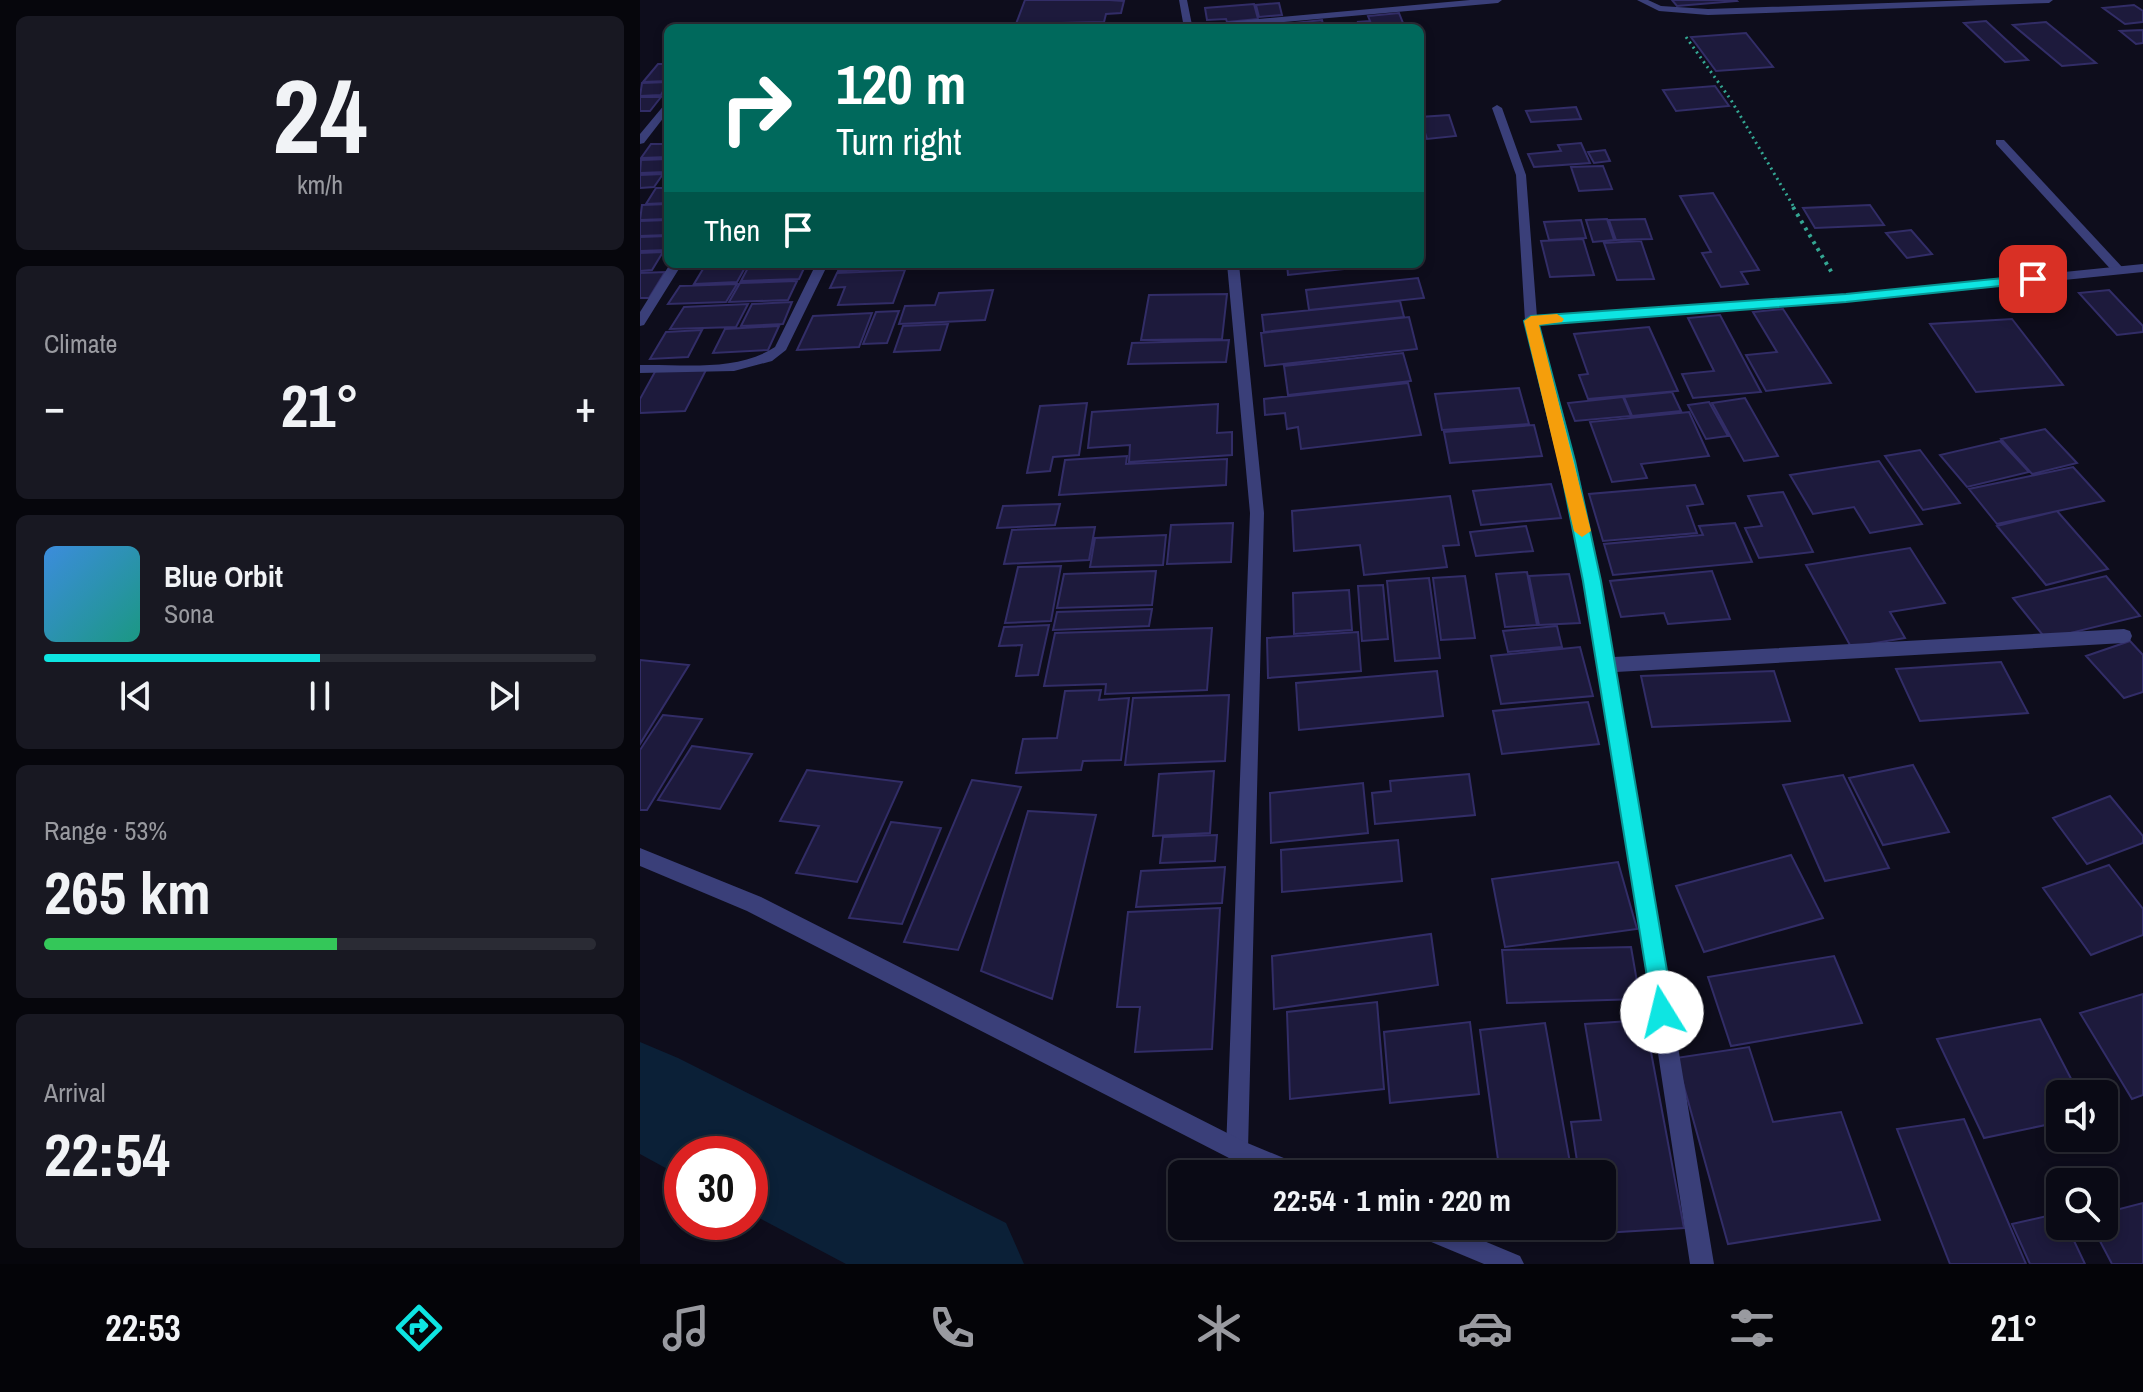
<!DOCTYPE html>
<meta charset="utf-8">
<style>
body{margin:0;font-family:"Archivo Narrow",sans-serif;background:#181822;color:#f1f3f6;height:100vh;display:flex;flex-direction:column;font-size:30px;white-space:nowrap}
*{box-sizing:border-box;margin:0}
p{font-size:26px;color:#999aa0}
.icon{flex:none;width:44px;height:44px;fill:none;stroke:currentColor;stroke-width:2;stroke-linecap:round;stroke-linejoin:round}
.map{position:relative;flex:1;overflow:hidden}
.sheet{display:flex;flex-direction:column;gap:16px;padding:16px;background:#06060c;width:640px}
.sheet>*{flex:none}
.top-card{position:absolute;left:24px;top:24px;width:760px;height:244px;border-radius:12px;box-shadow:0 4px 12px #0003,0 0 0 2px #2a2b34;background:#00695c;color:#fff;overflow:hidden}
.fabs{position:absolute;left:1406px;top:1080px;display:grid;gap:16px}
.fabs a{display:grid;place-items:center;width:72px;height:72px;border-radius:12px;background:#0a0a15;box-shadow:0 4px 12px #0003,0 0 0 2px #2a2b34;font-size:40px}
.speed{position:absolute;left:24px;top:1136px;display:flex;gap:16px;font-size:40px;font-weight:700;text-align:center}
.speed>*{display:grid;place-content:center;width:104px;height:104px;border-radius:50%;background:#0a0a15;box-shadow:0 4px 12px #0003,0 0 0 2px #2a2b34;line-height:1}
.speed .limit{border:12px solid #d22;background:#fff;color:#111}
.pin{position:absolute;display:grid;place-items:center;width:68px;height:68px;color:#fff;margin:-34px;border-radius:16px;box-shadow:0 4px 12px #0006}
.me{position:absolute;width:88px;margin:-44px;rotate:351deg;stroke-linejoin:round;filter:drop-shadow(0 0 6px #0008)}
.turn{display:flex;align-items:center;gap:28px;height:168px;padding:0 40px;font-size:36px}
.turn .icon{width:104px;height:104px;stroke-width:2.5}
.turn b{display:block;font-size:56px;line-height:68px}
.then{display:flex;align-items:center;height:76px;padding:0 40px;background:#0003;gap:16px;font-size:30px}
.big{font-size:60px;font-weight:700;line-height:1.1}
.sheet .widget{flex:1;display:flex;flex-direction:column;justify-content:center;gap:12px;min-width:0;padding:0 28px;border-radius:12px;background:#181822}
.sheet .dial{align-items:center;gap:0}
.dial b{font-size:104px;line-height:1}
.song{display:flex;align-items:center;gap:24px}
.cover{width:96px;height:96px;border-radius:12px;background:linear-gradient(135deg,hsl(210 70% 55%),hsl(170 70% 35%))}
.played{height:8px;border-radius:4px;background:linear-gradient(90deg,#0ee5e2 50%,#2a2b34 50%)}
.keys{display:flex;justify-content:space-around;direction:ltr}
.heat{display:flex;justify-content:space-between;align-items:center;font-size:44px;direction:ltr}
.charge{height:12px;border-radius:6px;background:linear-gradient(90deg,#34c759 53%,#2a2b34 0)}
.trip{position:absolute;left:528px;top:1160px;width:448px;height:80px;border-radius:12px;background:#0a0a15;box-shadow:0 4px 12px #0003,0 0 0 2px #2a2b34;font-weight:700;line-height:80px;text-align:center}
.tabs{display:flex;height:128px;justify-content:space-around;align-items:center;background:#040408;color:#999aa0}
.tabs .icon{width:56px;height:56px}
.tabs .current{color:#0ee5e2}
.tabs b{font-size:36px;color:#f1f3f6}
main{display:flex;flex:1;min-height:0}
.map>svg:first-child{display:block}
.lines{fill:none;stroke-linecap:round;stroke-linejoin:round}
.river{fill:#0b2037;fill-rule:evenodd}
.building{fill:#1d1a3c;stroke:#322d67;stroke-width:2}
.path-far1{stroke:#34a793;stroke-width:3;stroke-dasharray:2 4;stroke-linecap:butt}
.path{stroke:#34a793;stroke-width:4;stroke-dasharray:3 5;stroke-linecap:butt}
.service{fill:#3a3f79;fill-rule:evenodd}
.minor{fill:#3a3f79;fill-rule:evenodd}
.tertiary{fill:#3a3f79;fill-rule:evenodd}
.route{fill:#0ee5e2;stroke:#099593;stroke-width:2}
.slow{fill:#f59e0b}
</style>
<main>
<section class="sheet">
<div class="widget dial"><b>24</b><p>km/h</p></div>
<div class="widget"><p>Climate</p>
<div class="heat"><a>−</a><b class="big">21°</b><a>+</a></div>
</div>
<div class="widget">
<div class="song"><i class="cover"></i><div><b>Blue Orbit</b><p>Sona</p></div></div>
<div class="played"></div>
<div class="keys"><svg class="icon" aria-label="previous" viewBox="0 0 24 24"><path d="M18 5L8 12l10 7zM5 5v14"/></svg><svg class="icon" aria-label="pause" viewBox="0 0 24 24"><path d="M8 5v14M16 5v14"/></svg><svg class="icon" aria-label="next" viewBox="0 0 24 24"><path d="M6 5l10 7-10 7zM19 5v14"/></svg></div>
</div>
<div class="widget"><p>Range · 53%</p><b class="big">265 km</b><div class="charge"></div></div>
<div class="widget"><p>Arrival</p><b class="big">22:54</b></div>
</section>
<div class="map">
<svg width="1503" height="1264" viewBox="0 0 1503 1264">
<rect width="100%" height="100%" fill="#0e0d1c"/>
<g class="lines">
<path class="river" d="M0 1042 38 1058 366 1223 384 1264H206L110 1213V1154H42V1177L0 1154Z"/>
</g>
<path class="building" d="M385 0H469L484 1 481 13 466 14 464 22 376 24Z
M1032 0H1096L1097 1 1037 6Z
M639 3 642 15 619 17 616 5Z
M614 4 618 19 587 22 586 19 567 20 565 8Z
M1494 5 1503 11V22L1485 24 1463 8Z
M759 13 765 28H720L718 22 730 21 728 16Z
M682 20 684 28 616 27Z
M1346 21 1388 60 1365 62 1324 23Z
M1406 22 1456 63 1422 66 1373 25Z
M1503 30V43L1496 44 1480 31Z
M1106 33 1133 67 1076 71 1051 37Z
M18 64H28V81L3 82Z
M28 82 21 95 0 96 2 83Z
M1075 86 1089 106 1036 111 1023 90Z
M0 97H21L10 111H0Z
M936 107 941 119 891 122 886 111Z
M809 115 816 136 787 139 780 117Z
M941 143 950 163 894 167 888 154 921 151 918 145Z
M11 144H28V157L1 158Z
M965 150 970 161 954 163 948 152Z
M28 159 27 172 0 173 1 160Z
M963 166 972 189 939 191 931 167Z
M23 174 14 187 0 188V175Z
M16 188H28V203L6 204Z
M1073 193 1119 270 1101 272 1108 284 1081 287 1062 253 1071 252 1040 196Z
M28 204V219L0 220 2 205Z
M1230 205 1244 225 1175 228 1163 208Z
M967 219 974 240 953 242 946 220Z
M1005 219 1012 239 976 240 969 220Z
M28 220V235L0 236V221Z
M941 220 946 238 909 240 904 222Z
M1271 230 1292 254 1267 258 1246 233Z
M28 236V250L0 251V237Z
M943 239 954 275 910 277 901 241Z
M1001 241 1014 279 977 280 964 243Z
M23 252 12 270 0 271V253Z
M66 264H107L97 282 54 284Z
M110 264H166L159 279 101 281Z
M201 264H262L260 268 198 271Z
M647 264H752L648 275Z
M265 270 253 303 198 305 205 287 190 288 197 273Z
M25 272 9 298H0V273Z
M778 278 784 298 669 310 666 290Z
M157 281 148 300 89 302 100 283Z
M97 284 86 302 28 304 40 286Z
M353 290 345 320 259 324 265 306 295 305 299 293Z
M1469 290 1503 326V332L1477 335 1439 293Z
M587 294 582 339 501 340 509 295Z
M760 301 764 317 624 332 622 315Z
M152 302 143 324 101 326 112 304Z
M108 304 96 327 30 329 44 307Z
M1143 309 1191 383 1126 391 1106 355 1137 352 1113 312Z
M259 311 247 343 223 344 236 312Z
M232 313 219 347 157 350 173 316Z
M1080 315 1121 392 1053 398 1042 374 1074 371 1048 318Z
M769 317 777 349 625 366 621 333Z
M1372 319 1423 385 1336 392 1290 324Z
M308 324 300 350 254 352 263 326Z
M139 326 128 350 73 353 85 329Z
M1009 327 1038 391 948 399 939 375 948 374 934 334Z
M62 330 48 357 10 359 26 332Z
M589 340 586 362 488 364 492 343Z
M763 353 771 381 648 395 644 366Z
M67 368 45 411 0 413V399L16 370Z
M768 383 781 435 661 449 658 427 647 429 645 413 625 415 624 399Z
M879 388 889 424 802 430 795 394Z
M1032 392 1041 411 992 416 984 397Z
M983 397 991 416 935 421 928 403Z
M1105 398 1138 456 1104 461 1072 403Z
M1069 402 1088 436 1066 439 1048 405Z
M447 403 439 455 413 457 410 471 387 473 400 406Z
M578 404 577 433 592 432V455L489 462 490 445 448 448 452 412Z
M1049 412 1069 456 1001 464 1007 478 972 482 950 422Z
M894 425 902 456 810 463 804 432Z
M1405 429 1437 463 1392 474 1361 439Z
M1360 441 1389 472 1327 487 1300 455Z
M1280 450 1320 503 1283 510 1245 456Z
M487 456 486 464 587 459 586 485 419 495 425 460Z
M1239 461 1282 524 1230 533 1214 507 1173 514 1150 475Z
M1433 467 1464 501 1357 524 1329 489Z
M911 484 921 518 841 525 833 491Z
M1055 485 1063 504 1047 506 1057 533 963 541 949 494Z
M1143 492 1173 552 1119 558 1105 528 1122 526 1108 496Z
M810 496 819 545 803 546 807 567 724 575 720 545 654 551 652 511Z
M420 504 415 525 357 528 363 506Z
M1417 511 1468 569 1406 585 1357 526Z
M593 523 591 562 527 564 531 525Z
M1095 523 1112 562 973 575 964 544 1063 535 1059 526Z
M886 526 893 551 836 556 830 532Z
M455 527 449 560 364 564 372 530Z
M526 535 523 565 450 567 455 538Z
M1270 548 1305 603 1250 612 1265 638 1211 647 1166 565Z
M421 566 411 621 365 623 378 567Z
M516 571 512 605 417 608 424 574Z
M1072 571 1090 619 1028 624 1024 613 981 617 970 581Z
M887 572 897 625 865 627 856 574Z
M929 574 940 623 899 625 889 576Z
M825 576 835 638 801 640 793 578Z
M1466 576 1500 616 1406 639 1373 598Z
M789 578 800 658 755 661 747 581Z
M743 585 748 639 722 641 718 586Z
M709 590 712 630 654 634 653 593Z
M512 609 509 626 413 630 417 612Z
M409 625 398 675 376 676 382 645 359 646 364 627Z
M917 626 922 647 868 652 863 631Z
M572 628 567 690 465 694 466 684 404 686 415 633Z
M718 632 721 671 628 678 627 638Z
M1490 641 1503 655V692L1484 698 1446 656Z
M940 647 953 696 861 704 851 656Z
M0 660 49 665 0 744Z
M1361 662 1388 713 1280 721 1256 669Z
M797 671 803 716 659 730 656 683Z
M1134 671 1150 721 1012 727 1001 676Z
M461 690 459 700 489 698 481 760 443 761 441 770 376 773 383 739 417 738 425 691Z
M589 695 585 761 485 765 493 698Z
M948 702 959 744 862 754 853 711Z
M23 715 62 719 7 810H0V750Z
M52 746 112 754 80 809 18 800Z
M1273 765 1309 832 1243 845 1209 778Z
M167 770 262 782 217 882 156 873 179 826 140 821Z
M574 771 570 833 513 836 519 774Z
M829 774 835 815 735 824 732 793 751 791 750 781Z
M1203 775 1249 868 1185 881 1143 785Z
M332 780 381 787 318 950 264 942Z
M723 783 728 833 631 843 630 793Z
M1470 796 1503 836V843L1447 864 1413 818Z
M388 811 456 815 412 999 341 971Z
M251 822 301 828 262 924 209 918Z
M577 835 575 861 520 863 523 837Z
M758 840 762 881 642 892 641 850Z
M1151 855 1183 918 1064 952 1036 886Z
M978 862 997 929 865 947 852 879Z
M1469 865 1503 909V935L1451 955 1403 888Z
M585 867 582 903 496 907 501 871Z
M580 908 572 1049 495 1052 500 1007H477L488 912Z
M791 934 798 985 634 1009 632 956Z
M991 947 1000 999 867 1003 862 950Z
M1194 956 1222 1023 1091 1046 1068 977Z
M1503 994V1095L1492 1099 1440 1013Z
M737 1002 744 1089 650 1099 647 1012Z
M1400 1019 1439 1094H1420V1122L1344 1138 1297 1039Z
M1005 1020 1044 1228 947 1234 946 1226H962V1174H939L931 1122 961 1120 945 1024Z
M830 1022 839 1094 750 1103 744 1032Z
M905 1023 932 1174H860L840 1030Z
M1109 1047 1133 1122 1201 1112 1240 1220 1088 1244 1036 1058Z
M1324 1119 1386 1264H1310L1257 1129Z
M1503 1203V1264H1472L1452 1226H1464V1213Z
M1420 1213V1226H1427L1445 1264H1390L1372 1224Z"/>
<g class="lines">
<path class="path-far1" d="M1046 37 1091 100 1155 209"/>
<path class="path" d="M1153 207 1192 273"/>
<path class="service" d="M1356 140H1364L1483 268V274H1475L1356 144Z"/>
<path class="minor" d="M539 0H547L552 25 830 0H862L858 3 577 28H544Z
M997 0H1008L1021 6 1068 9 1336 0H1413L1409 3 1068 15 1019 11Z
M28 103V112L4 143 0 144V134L25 104Z
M857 105 862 108 886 175 897 317 1206 294 1503 264V272L1206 302 898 325 934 461 974 657 1484 629 1490 631 1492 636 1490 641 1484 643 976 672 1074 1264H1050L959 665 920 461 885 321 876 175 852 108Z
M30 264H42L4 325 0 326V312Z
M176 264H188L146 350 132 361 94 371 0 373V365C44 364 97 372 135 347Z
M587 264H599L624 513 608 1150 605 1158 597 1161 589 1158 586 1150 610 513Z"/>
<path class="tertiary" d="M0 848 121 897 605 1142 663 1166 666 1174H628L589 1158 107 911 0 866Z
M768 1226H808L880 1256 884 1264H844L772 1234Z"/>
</g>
<path class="route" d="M1393 275 1398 276V282L1206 302 899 325 935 461 961 581 1034 1012 1030 1020 1022 1024 1014 1020 943 581 919 461 884 321 891 316 1206 294Z"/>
<path class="slow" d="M917 314 924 319 922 322 899 325 951 531 942 537 934 531 884 321 891 316Z"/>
</svg>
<div class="fabs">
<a><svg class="icon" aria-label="sound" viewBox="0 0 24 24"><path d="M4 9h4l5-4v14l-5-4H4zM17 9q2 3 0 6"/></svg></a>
<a><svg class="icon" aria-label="search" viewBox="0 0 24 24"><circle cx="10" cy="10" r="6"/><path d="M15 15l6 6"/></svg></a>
</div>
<div class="speed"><div class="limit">30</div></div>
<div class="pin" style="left:1393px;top:279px;background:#d93025"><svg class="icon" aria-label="arrive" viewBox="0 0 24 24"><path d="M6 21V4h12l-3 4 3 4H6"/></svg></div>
<svg class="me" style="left:1022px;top:1012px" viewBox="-20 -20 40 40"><circle r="19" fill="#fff"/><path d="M0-13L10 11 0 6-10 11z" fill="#0ee5e2"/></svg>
<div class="trip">22:54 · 1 min · 220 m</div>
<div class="top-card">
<div class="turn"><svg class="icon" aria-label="right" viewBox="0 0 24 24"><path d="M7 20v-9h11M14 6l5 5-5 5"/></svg><div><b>120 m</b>Turn right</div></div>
<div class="then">Then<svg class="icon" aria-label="arrive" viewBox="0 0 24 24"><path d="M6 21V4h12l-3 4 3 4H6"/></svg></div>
</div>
</div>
</main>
<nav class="tabs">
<b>22:53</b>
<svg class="icon current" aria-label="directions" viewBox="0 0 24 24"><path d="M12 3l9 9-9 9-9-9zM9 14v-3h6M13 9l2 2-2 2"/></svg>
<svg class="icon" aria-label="music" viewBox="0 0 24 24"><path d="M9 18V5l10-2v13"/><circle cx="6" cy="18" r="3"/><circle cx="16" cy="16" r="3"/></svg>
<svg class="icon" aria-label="phone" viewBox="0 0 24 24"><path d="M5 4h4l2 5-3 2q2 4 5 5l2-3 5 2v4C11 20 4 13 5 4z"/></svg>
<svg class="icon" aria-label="climate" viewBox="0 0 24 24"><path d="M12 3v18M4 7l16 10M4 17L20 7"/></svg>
<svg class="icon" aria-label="car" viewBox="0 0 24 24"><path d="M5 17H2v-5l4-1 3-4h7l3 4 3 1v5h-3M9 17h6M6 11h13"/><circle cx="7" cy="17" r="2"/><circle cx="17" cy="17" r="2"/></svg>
<svg class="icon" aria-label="filters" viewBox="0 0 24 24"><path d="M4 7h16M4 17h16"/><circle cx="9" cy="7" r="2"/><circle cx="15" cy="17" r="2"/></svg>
<b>21°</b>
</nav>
